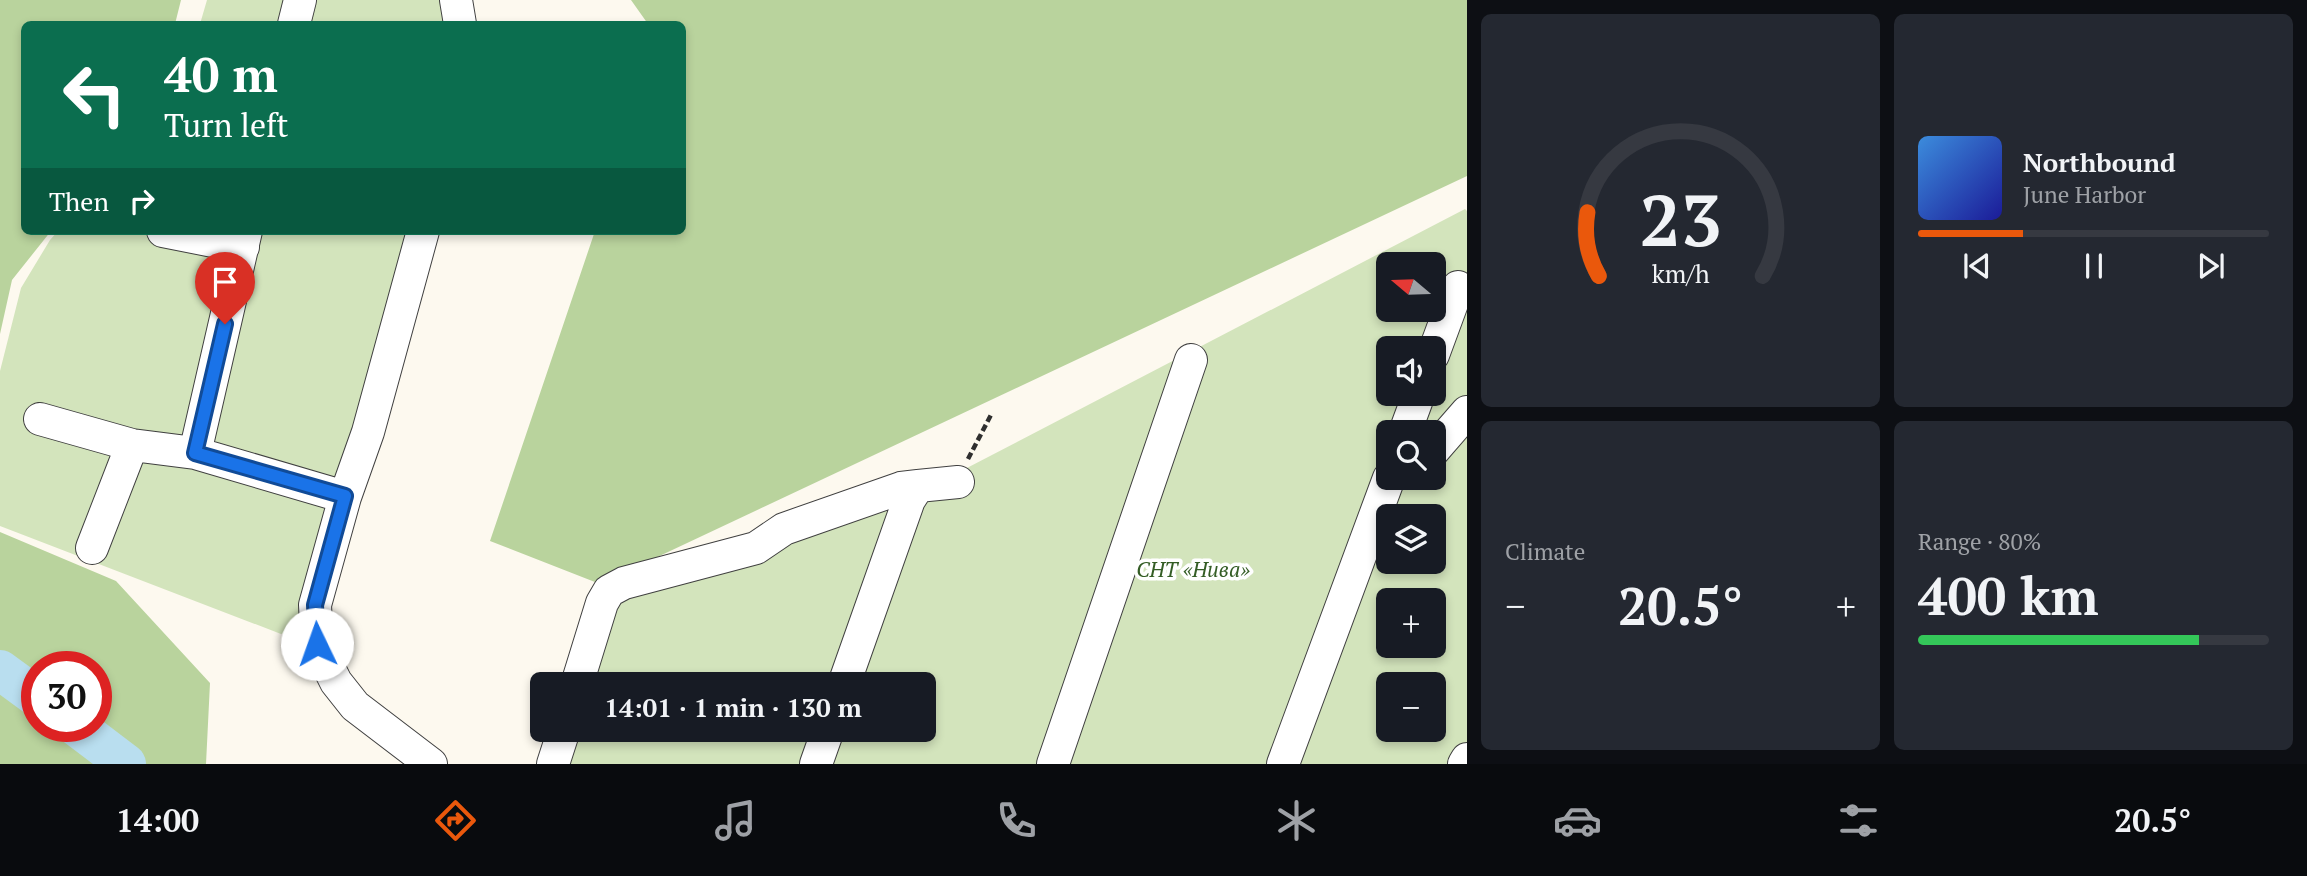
<!DOCTYPE html>
<meta charset="utf-8">
<style>
body{margin:0;font-family:"PT Serif",serif;background:#242831;color:#f1f3f6;height:100vh;display:flex;flex-direction:column;font-size:26px;white-space:nowrap}
*{box-sizing:border-box;margin:0}
p{font-size:23px;color:#9ea1a6}
.icon{flex:none;width:38px;height:38px;fill:none;stroke:currentColor;stroke-width:2;stroke-linecap:round;stroke-linejoin:round}
.map{position:relative;flex:1;overflow:hidden}
.sheet{display:flex;flex-direction:column;gap:14px;padding:14px;background:#0d0f14;width:840px}
.sheet>*{flex:none}
.guide{position:absolute;left:21px;top:21px;width:665px;height:214px;border-radius:10px;box-shadow:0 4px 10px #0003;background:#0b6e4f;color:#fff;overflow:hidden}
.needle{width:46px;rotate:289deg}
.controls{position:absolute;left:1376px;top:252px;display:grid;gap:14px}
.controls a{display:grid;place-items:center;width:70px;height:70px;border-radius:10px;background:#171b24;box-shadow:0 4px 10px #0003;font-size:35px}
.speed{position:absolute;left:21px;top:651px;display:flex;gap:14px;font-size:35px;font-weight:700;text-align:center}
.speed>*{display:grid;place-content:center;width:91px;height:91px;border-radius:50%;background:#171b24;box-shadow:0 4px 10px #0003;line-height:1}
.speed .limit{border:10px solid #d22;background:#fff;color:#111}
.pin{position:absolute;display:grid;place-items:center;width:60px;height:60px;color:#fff;margin:-72px -30px;border-radius:50% 50% 50% 0;rotate:-45deg;box-shadow:0 0 7px #0007}
.pin .icon{rotate:45deg}
.me{position:absolute;width:77px;margin:-38px;rotate:357deg;stroke-linejoin:round;filter:drop-shadow(0 0 5px #0008)}
.turn{display:flex;align-items:center;gap:24px;height:147px;padding:0 28px;font-size:32px}
.turn .icon{width:91px;height:91px;stroke-width:2.5}
.turn b{display:block;font-size:49px;line-height:60px}
.then{display:flex;align-items:center;height:66px;padding:0 28px;background:#0003;gap:14px;font-size:26px}
.big{font-size:52px;font-weight:700;line-height:1.1}
.sheet .tile{flex:1;display:flex;flex-direction:column;justify-content:center;gap:10px;min-width:0;padding:0 24px;border-radius:10px;background:#242831}
.sheet .dial{align-items:center;gap:0}
.dial svg{height:182px;overflow:visible;fill:none;stroke:#363941;stroke-width:7;stroke-linecap:round;text-anchor:middle}
.dial text{fill:#f1f3f6;stroke:none}
.song{display:flex;align-items:center;gap:21px}
.cover{width:84px;height:84px;border-radius:10px;background:linear-gradient(135deg,hsl(210 70% 55%),hsl(240 70% 35%))}
.played{height:7px;border-radius:4px;background:linear-gradient(90deg,#ea580c 30%,#363941 30%)}
.keys{display:flex;justify-content:space-around;direction:ltr}
.heat{display:flex;justify-content:space-between;align-items:center;font-size:38px;direction:ltr}
.charge{height:10px;border-radius:5px;background:linear-gradient(90deg,#34c759 80%,#363941 0)}
.sheet .tiles{flex:1;display:grid;gap:14px;grid-template-columns:repeat(2,1fr)}
.trip{position:absolute;left:530px;top:672px;width:406px;height:70px;border-radius:10px;background:#171b24;box-shadow:0 4px 10px #0003;font-weight:700;line-height:70px;text-align:center}
.menu{display:flex;height:112px;justify-content:space-around;align-items:center;background:#090b0e;color:#9ea1a6}
.menu .icon{width:49px;height:49px}
.menu .active{color:#ea580c}
.menu b{font-size:32px;color:#f1f3f6}
main{display:flex;flex:1;min-height:0}
.map>svg:first-child{display:block}
.green{fill:#d3e4bc;fill-rule:evenodd}
.forest{fill:#b9d39d;fill-rule:evenodd}
.lines{fill:none;stroke-linecap:round;stroke-linejoin:round}
.river{stroke:#b9deef;stroke-width:40}
.minor-casing{stroke:#404040;stroke-width:34}
.path{stroke:#2f2f2f;stroke-width:4.5;stroke-dasharray:7 3.5;stroke-linecap:butt}
.minor{stroke:#fff;stroke-width:32}
.route-casing{stroke:#114b97;stroke-width:18}
.route{stroke:#1a73e8;stroke-width:12}
.labels{text-anchor:middle;stroke-width:7;stroke-linejoin:round;paint-order:stroke}
.park-label{font-size:21px;font-style:italic;fill:#345d25;stroke:#fff}
</style>
<main>
<div class="map">
<svg width="1467" height="764" viewBox="0 0 1467 764">
<rect width="100%" height="100%" fill="#fdf9ef"/>
<path class="green" d="M207 0H470L477 24H200Z
M1465 209 1467 211V764H562L572 730H924V684H586L615 583 963 470ZM1388 264H1433V310H1388ZM1388 348H1433V394H1388ZM1388 432H1433V478H1388ZM1388 516H1433V562H1388ZM1388 600H1433V646H1388ZM1388 684H1433V730H1388Z
M58 231H435L321 621 281 634 0 526V371L21 288 50 240Z"/>
<path class="forest" d="M0 0H181L175 24H24V231H51L12 280 0 334Z
M631 0H1467V176L600 584 490 541 595 231H682V24H648Z
M0 532 116 581 210 683 206 764H0ZM37 667H96V726H37Z"/>
<g class="lines">
<path class="river" d="M0 670 37 697
M76 726 126 764"/>
<defs>
<path id="minor" d="M456 0 460 24
M294 24 300 0
M163 231 243 247
M246 231 195 453 345 497 315 605 317 644 336 682 355 706 431 764
M1433 355 1458 287
M40 419 132 445 195 453
M1405 432 1419 394
M1433 451 1467 412
M345 497 368 432 423 231
M92 548 132 445
M577 684 602 603 609 591 624 583 756 548 784 529 901 488 918 486
M844 684 909 500 918 486 958 482
M553 764 564 730
M816 764 828 730
M1053 764 1191 360
M1283 764 1389 478
M1464 764 1467 759"/>
</defs>
<use href="#minor" class="minor-casing"/>
<path class="path" d="M968 459 992 413"/>
<use href="#minor" class="minor"/>
</g>
<g class="lines">
<defs>
<path id="route" d="M225 324 195 453 345 496 315 605 317 644"/>
</defs>
<use href="#route" class="route-casing"/>
<use href="#route" class="route"/>
</g>
<g class="labels">
<g class="park-label">
<text x="1193" y="577">СНТ «Нива»</text>
</g>
</g>
</svg>
<div class="controls">
<a><svg class="needle" viewBox="-14 -14 28 28"><path d="M0-13l5 13h-10z" fill="#e53935"/><path d="M0 13l5-13h-10z" fill="#9ea1a6"/></svg></a>
<a><svg class="icon" aria-label="sound" viewBox="0 0 24 24"><path d="M4 9h4l5-4v14l-5-4H4zM17 9q2 3 0 6"/></svg></a>
<a><svg class="icon" aria-label="search" viewBox="0 0 24 24"><circle cx="10" cy="10" r="6"/><path d="M15 15l6 6"/></svg></a>
<a><svg class="icon" aria-label="layers" viewBox="0 0 24 24"><path d="M12 4l9 5-9 5-9-5zM3 14l9 5 9-5"/></svg></a>
<a>+</a>
<a>−</a>
</div>
<div class="speed"><div class="limit">30</div></div>
<div class="pin" style="left:225px;top:324px;background:#d93025"><svg class="icon" aria-label="arrive" viewBox="0 0 24 24"><path d="M6 21V4h12l-3 4 3 4H6"/></svg></div>
<svg class="me" style="left:317px;top:644px" viewBox="-20 -20 40 40"><circle r="19" fill="#fff"/><path d="M0-13L10 11 0 6-10 11z" fill="#1a73e8"/></svg>
<div class="trip">14:01 · 1 min · 130 m</div>
<div class="guide">
<div class="turn"><svg class="icon" aria-label="left" viewBox="0 0 24 24"><path d="M17 20v-9H6M10 6l-5 5 5 5"/></svg><div><b>40 m</b>Turn left</div></div>
<div class="then">Then<svg class="icon" aria-label="right" viewBox="0 0 24 24"><path d="M7 20v-9h11M14 6l5 5-5 5"/></svg></div>
</div>
</div>
<section class="sheet">
<div class="tiles">
<div class="tile dial"><svg viewBox="0 0 100 80">
<path d="M14 69A42 42 0 1 1 86 69"/>
<path d="M14 69A42 42 0 0 1 9 41" stroke="#ea580c"/>
<text x="50" y="56" font-size="32" font-weight="700">23</text>
<text x="50" y="72" font-size="11">km/h</text>
</svg></div>
<div class="tile">
<div class="song"><i class="cover"></i><div><b>Northbound</b><p>June Harbor</p></div></div>
<div class="played"></div>
<div class="keys"><svg class="icon" aria-label="previous" viewBox="0 0 24 24"><path d="M18 5L8 12l10 7zM5 5v14"/></svg><svg class="icon" aria-label="pause" viewBox="0 0 24 24"><path d="M8 5v14M16 5v14"/></svg><svg class="icon" aria-label="next" viewBox="0 0 24 24"><path d="M6 5l10 7-10 7zM19 5v14"/></svg></div>
</div>
<div class="tile"><p>Climate</p>
<div class="heat"><a>−</a><b class="big">20.5°</b><a>+</a></div>
</div>
<div class="tile"><p>Range · 80%</p><b class="big">400 km</b><div class="charge"></div></div>
</div>
</section>
</main>
<nav class="menu">
<b>14:00</b>
<svg class="icon active" aria-label="directions" viewBox="0 0 24 24"><path d="M12 3l9 9-9 9-9-9zM9 14v-3h6M13 9l2 2-2 2"/></svg>
<svg class="icon" aria-label="music" viewBox="0 0 24 24"><path d="M9 18V5l10-2v13"/><circle cx="6" cy="18" r="3"/><circle cx="16" cy="16" r="3"/></svg>
<svg class="icon" aria-label="phone" viewBox="0 0 24 24"><path d="M5 4h4l2 5-3 2q2 4 5 5l2-3 5 2v4C11 20 4 13 5 4z"/></svg>
<svg class="icon" aria-label="climate" viewBox="0 0 24 24"><path d="M12 3v18M4 7l16 10M4 17L20 7"/></svg>
<svg class="icon" aria-label="car" viewBox="0 0 24 24"><path d="M5 17H2v-5l4-1 3-4h7l3 4 3 1v5h-3M9 17h6M6 11h13"/><circle cx="7" cy="17" r="2"/><circle cx="17" cy="17" r="2"/></svg>
<svg class="icon" aria-label="filters" viewBox="0 0 24 24"><path d="M4 7h16M4 17h16"/><circle cx="9" cy="7" r="2"/><circle cx="15" cy="17" r="2"/></svg>
<b>20.5°</b>
</nav>
